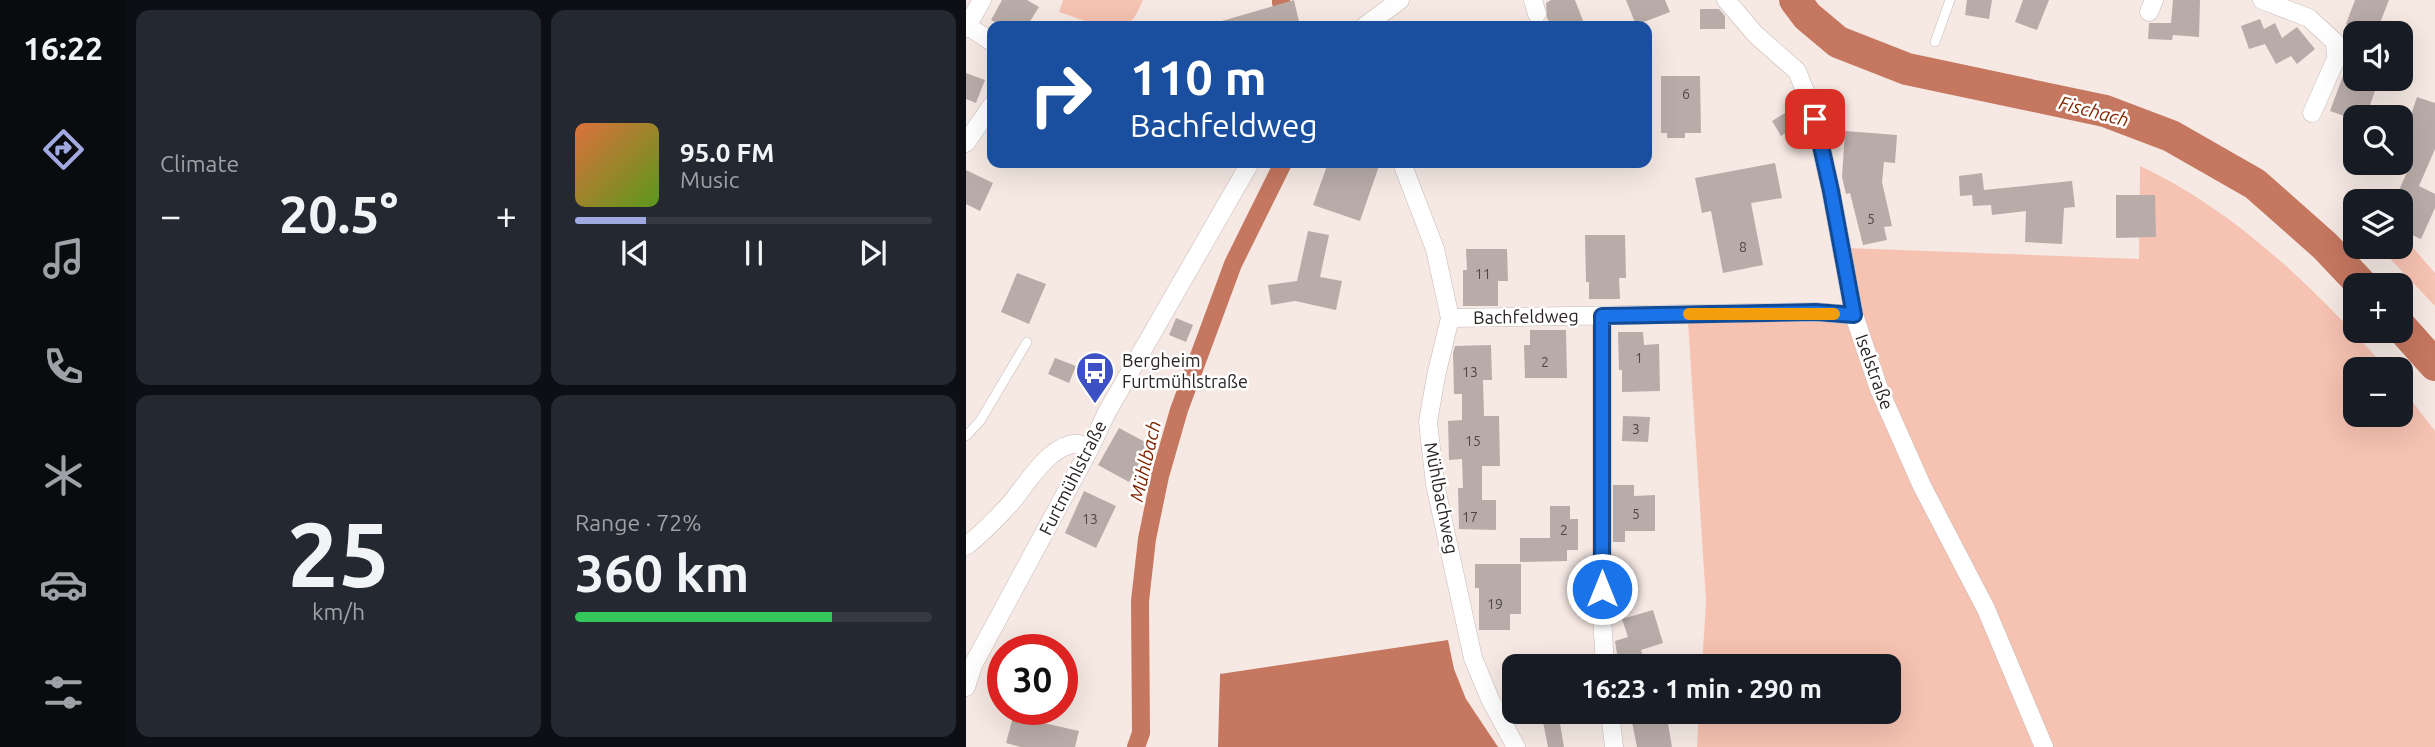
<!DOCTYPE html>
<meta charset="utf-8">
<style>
body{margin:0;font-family:Ubuntu,sans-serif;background:#242831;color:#f1f3f6;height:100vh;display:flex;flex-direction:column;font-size:26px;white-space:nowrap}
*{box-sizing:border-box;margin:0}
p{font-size:23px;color:#9ea1a6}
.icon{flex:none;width:38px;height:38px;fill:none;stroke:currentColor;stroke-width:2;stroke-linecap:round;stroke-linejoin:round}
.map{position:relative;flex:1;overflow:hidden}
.side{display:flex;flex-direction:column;gap:10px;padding:10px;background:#0d0f14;width:840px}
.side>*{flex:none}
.hud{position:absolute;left:21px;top:21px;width:665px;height:147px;border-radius:14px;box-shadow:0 7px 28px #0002;background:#1a4fa0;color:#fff;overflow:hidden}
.fabs{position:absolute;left:1377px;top:21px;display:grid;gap:14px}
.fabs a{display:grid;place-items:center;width:70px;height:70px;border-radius:14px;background:#171b24;box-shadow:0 7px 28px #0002;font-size:35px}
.speed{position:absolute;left:21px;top:634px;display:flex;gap:14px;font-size:35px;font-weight:700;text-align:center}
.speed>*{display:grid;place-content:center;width:91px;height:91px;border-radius:50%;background:#171b24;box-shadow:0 7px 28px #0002;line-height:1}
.speed .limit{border:10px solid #d22;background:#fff;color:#111}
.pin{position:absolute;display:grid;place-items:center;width:60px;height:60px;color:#fff;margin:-30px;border-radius:14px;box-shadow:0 4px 10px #0006}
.me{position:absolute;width:77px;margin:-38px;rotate:0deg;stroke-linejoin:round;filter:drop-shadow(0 0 5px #0008)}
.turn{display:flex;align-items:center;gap:24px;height:147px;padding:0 28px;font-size:32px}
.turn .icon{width:91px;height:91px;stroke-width:2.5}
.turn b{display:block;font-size:49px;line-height:60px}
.big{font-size:52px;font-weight:700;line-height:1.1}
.side .tile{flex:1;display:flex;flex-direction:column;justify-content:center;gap:10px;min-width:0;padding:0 24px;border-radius:14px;background:#242831}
.side .dial{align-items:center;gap:0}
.dial b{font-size:91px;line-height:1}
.song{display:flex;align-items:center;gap:21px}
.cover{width:84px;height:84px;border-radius:10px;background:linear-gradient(135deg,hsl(20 70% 55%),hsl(90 70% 35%))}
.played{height:7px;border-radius:4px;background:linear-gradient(90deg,#a0aae0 20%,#363941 20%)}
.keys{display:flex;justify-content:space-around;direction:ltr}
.heat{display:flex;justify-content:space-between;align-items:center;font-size:38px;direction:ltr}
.charge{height:10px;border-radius:5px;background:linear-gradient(90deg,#34c759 72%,#363941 0)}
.side .tiles{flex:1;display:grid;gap:10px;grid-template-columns:repeat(2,1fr)}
.trip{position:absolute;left:536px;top:654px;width:399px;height:70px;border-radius:14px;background:#171b24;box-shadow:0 7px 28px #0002;font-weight:700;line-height:70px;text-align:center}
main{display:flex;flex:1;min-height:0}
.menu{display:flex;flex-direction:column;width:126px;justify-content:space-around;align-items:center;background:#090b0e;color:#9ea1a6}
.menu .icon{width:49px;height:49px}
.menu .current{color:#a0aae0}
.menu b{font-size:32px;color:#f1f3f6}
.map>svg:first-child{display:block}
.green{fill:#f6c2b1}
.water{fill:#c57760}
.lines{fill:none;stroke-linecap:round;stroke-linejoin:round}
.canal{stroke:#c57760;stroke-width:18}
.river{stroke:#c57760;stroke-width:32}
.building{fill:#b9aca8}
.service-casing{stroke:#c6b9b5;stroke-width:10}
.minor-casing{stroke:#c6b9b5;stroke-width:19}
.service{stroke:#fff;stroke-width:9}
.minor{stroke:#fff;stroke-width:18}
.route-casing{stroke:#114b97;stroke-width:18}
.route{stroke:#1a73e8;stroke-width:12}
.slow{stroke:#f59e0b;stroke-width:12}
.labels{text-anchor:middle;stroke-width:5;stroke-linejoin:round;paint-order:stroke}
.number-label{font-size:14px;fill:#4e4744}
.street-label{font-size:18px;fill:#2a2523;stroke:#fff}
.poi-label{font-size:18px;fill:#2a2523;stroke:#fff;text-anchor:start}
.water-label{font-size:19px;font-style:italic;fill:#822500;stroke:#fff}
</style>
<main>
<nav class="menu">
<b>16:22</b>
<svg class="icon current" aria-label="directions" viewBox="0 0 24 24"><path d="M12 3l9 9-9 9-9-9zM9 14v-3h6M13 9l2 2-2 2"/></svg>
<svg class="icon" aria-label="music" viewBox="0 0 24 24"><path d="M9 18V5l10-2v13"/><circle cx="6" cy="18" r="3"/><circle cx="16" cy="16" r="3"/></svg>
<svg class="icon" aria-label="phone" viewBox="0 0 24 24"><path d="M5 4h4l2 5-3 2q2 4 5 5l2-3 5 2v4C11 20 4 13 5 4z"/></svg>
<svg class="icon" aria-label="climate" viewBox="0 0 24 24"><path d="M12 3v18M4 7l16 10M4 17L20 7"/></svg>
<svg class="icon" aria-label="car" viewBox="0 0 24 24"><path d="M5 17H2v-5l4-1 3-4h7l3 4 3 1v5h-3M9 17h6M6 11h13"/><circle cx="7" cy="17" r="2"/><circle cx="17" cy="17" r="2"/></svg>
<svg class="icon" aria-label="filters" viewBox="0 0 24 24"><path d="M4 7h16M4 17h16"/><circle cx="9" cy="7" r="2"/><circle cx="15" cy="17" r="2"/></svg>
</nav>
<section class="side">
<div class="tiles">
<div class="tile"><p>Climate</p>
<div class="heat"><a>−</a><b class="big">20.5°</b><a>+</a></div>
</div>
<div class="tile">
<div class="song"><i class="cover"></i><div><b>95.0 FM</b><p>Music</p></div></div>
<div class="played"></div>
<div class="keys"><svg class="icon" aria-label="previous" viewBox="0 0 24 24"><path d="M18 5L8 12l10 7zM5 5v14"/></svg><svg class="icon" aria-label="pause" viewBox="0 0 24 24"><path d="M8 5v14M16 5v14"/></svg><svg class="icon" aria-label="next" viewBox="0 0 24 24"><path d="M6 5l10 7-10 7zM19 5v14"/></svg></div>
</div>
<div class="tile dial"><b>25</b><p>km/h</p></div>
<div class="tile"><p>Range · 72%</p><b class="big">360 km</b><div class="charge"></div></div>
</div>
</section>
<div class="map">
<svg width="1469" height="747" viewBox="0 0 1469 747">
<rect width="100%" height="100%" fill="#f6e9e4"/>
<path class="green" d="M97 0H177C174 6 171 15 166 20 146 36 114 18 93 12Z
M1174 166C1272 212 1350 290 1421 369H1390V415H1435V387L1469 431V747H731L733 712H922V667H736L740 601 722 322H897L881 248 1173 259Z
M1435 234 1469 273V306L1413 247H1435Z"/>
<path class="water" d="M482 640 488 669 500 699 532 747H252L254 674Z"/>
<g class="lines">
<path class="canal" d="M315 0V3
M170 747 175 733 174 601 181 539 194 476 213 410 267 264 317 163"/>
<path class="river" d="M829 0 841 16 872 42 941 69 1139 111 1205 136 1289 184 1359 246 1396 285
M1435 327 1469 365"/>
</g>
<path class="building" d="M36 0H61L73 7 61 26H36L25 20Z
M328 0 334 26H249V23Z
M585 0H609L619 26H586L581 18 580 3Z
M660 0H699L704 12 670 25Z
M1001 0H1026L1023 19 999 15Z
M1057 0H1083L1071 30 1049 22Z
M1207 0H1234L1233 37 1207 35 1206 40 1182 39 1183 23H1205Z
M1389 0H1423L1410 33H1403L1380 24Z
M734 9H753L759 16V29H734Z
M1294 19 1298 29 1309 23 1316 38 1331 27 1349 49 1331 64 1325 56 1310 64 1299 44 1283 49 1275 26Z
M1388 46 1390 79H1413L1402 111 1396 109 1390 120 1364 111Z
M0 73 19 80 10 103 0 99Z
M695 76H734L735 133H719V138H701V133H695Z
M1451 97 1469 103V149L1453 186 1469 194V208L1455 239 1435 230V201H1428L1443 168 1434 163 1442 144 1436 142Z
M824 110 833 125 815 136 806 121Z
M879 131 931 135 929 163 918 162 916 182 926 226 918 227 921 240 897 245 884 193 880 194 876 177Z
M362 163H414L394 221 347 205Z
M809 163 816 198 785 203 797 265 757 273 745 211 736 213 729 178Z
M0 170 27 183 14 211 0 204Z
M1016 173 1018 190 1106 181 1109 207 1098 208 1096 244 1059 242 1060 211 1026 215 1025 205 1007 206 1006 195 994 196 993 176Z
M1150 195H1189L1190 237 1150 238Z
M342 231 363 235 354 277 376 281 370 310 329 301 305 305 302 285 331 281Z
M619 235H659L660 278H653L654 299H623V282H620Z
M500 249H541L542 281H532V306H497V270H501Z
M51 273 80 284 63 324 35 312Z
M210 318 227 325 220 342 203 335Z
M564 330H600L601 378H559L558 345H564Z
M652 332H677L678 345 693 344 694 391 656 392V370H653Z
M525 345 526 380H517L518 416H533L534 466H516V500H530V530L493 529 492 488H497L496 459 483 460 482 421 496 420V394H488L487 353 489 346Z
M89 358 110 366 103 383 82 374Z
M657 416 684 417 682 442 656 441Z
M153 428 183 444 163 482 132 465Z
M647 485H668V496L689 495V531H659V542H647Z
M118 491 150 506 130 548 99 533Z
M584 506H604V519H612V550H601V561L554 562V538H584Z
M509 564H555V614H544V630H513V588H509Z
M687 610 697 643 675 650 678 659 653 667 649 641 662 637 656 619Z
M575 712H592L598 747H582Z
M664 712H700L706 747H671Z
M48 713 70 718 69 721 113 731 109 747H55L40 743Z"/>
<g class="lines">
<defs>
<path id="service" d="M969 42 984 0
M0 436 14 421 61 342"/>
<path id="minor" d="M567 0 571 14
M760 0 790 35 831 71 841 96 849 119 865 191 888 315 913 389 956 486 1020 609 1078 747
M1296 0 1343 18 1369 42 1370 59 1346 113
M1183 12 1188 0
M2 26 26 42
M399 26 434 0
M0 28 16 0
M0 143 26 105
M436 163 469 249 484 318 470 376 462 422 469 484 507 658 524 699 550 747
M636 316V616L639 667
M484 318 850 312 888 315
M0 546C16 534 31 518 44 504 59 486 80 451 103 445 111 442 117 445 124 448
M0 687 7 665 124 448 141 412 284 163
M644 712 648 747"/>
</defs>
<use href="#service" class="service-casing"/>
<use href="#minor" class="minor-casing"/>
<use href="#service" class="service"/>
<use href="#minor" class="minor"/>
</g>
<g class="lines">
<defs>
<path id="route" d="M636 589V316L850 312 888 315 865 191 849 119"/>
</defs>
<use href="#route" class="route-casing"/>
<use href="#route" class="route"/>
<path class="slow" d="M723 314H868"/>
</g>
<defs>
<symbol id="bus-pin" viewBox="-11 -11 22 30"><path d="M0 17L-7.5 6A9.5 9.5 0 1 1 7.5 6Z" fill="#3d51c4" stroke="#fff"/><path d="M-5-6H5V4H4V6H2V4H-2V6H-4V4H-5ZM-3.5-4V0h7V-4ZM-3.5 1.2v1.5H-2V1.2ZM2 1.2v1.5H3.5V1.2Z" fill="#fff"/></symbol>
</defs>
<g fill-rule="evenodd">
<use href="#bus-pin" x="107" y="349" width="44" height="60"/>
</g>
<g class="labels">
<g class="number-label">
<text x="720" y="99">6</text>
<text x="905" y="224">5</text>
<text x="777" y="252">8</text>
<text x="517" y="279">11</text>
<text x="673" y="363">1</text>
<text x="579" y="367">2</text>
<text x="504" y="377">13</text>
<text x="670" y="434">3</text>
<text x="507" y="446">15</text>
<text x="670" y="519">5</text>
<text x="504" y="522">17</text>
<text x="124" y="524">13</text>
<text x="598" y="535">2</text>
<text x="529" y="609">19</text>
</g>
<g class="street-label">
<text transform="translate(560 317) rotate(-1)" y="6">Bachfeldweg</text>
<text transform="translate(908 372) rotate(70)" y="6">Iselstraße</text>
<text transform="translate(107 478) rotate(-63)" y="6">Furtmühlstraße</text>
<text transform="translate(475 498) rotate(79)" y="6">Mühlbachweg</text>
</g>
<g class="poi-label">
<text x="156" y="367">Bergheim<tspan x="156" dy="21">Furtmühlstraße</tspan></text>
</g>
<g class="water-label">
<text transform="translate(1128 111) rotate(15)" y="7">Fischach</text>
<text transform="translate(179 461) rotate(-77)" y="7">Mühlbach</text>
</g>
</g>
</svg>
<div class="fabs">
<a><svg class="icon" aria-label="sound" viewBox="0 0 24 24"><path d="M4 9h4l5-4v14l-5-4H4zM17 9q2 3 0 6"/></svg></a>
<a><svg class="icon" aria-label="search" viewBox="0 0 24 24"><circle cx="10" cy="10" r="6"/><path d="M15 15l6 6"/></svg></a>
<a><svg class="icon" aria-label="layers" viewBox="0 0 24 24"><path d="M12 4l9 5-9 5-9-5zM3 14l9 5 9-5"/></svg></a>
<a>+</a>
<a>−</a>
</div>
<div class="speed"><div class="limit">30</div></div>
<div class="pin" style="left:849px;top:119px;background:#d93025"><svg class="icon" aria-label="arrive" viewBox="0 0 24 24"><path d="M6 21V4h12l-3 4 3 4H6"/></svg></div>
<svg class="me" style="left:636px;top:589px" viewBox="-20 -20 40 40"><circle r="17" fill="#1a73e8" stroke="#fff" stroke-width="3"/><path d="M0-11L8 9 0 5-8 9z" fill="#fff"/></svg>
<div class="trip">16:23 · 1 min · 290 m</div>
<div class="hud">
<div class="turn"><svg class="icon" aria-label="right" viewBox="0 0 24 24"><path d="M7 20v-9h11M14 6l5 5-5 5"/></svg><div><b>110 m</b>Bachfeldweg</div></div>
</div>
</div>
</main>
